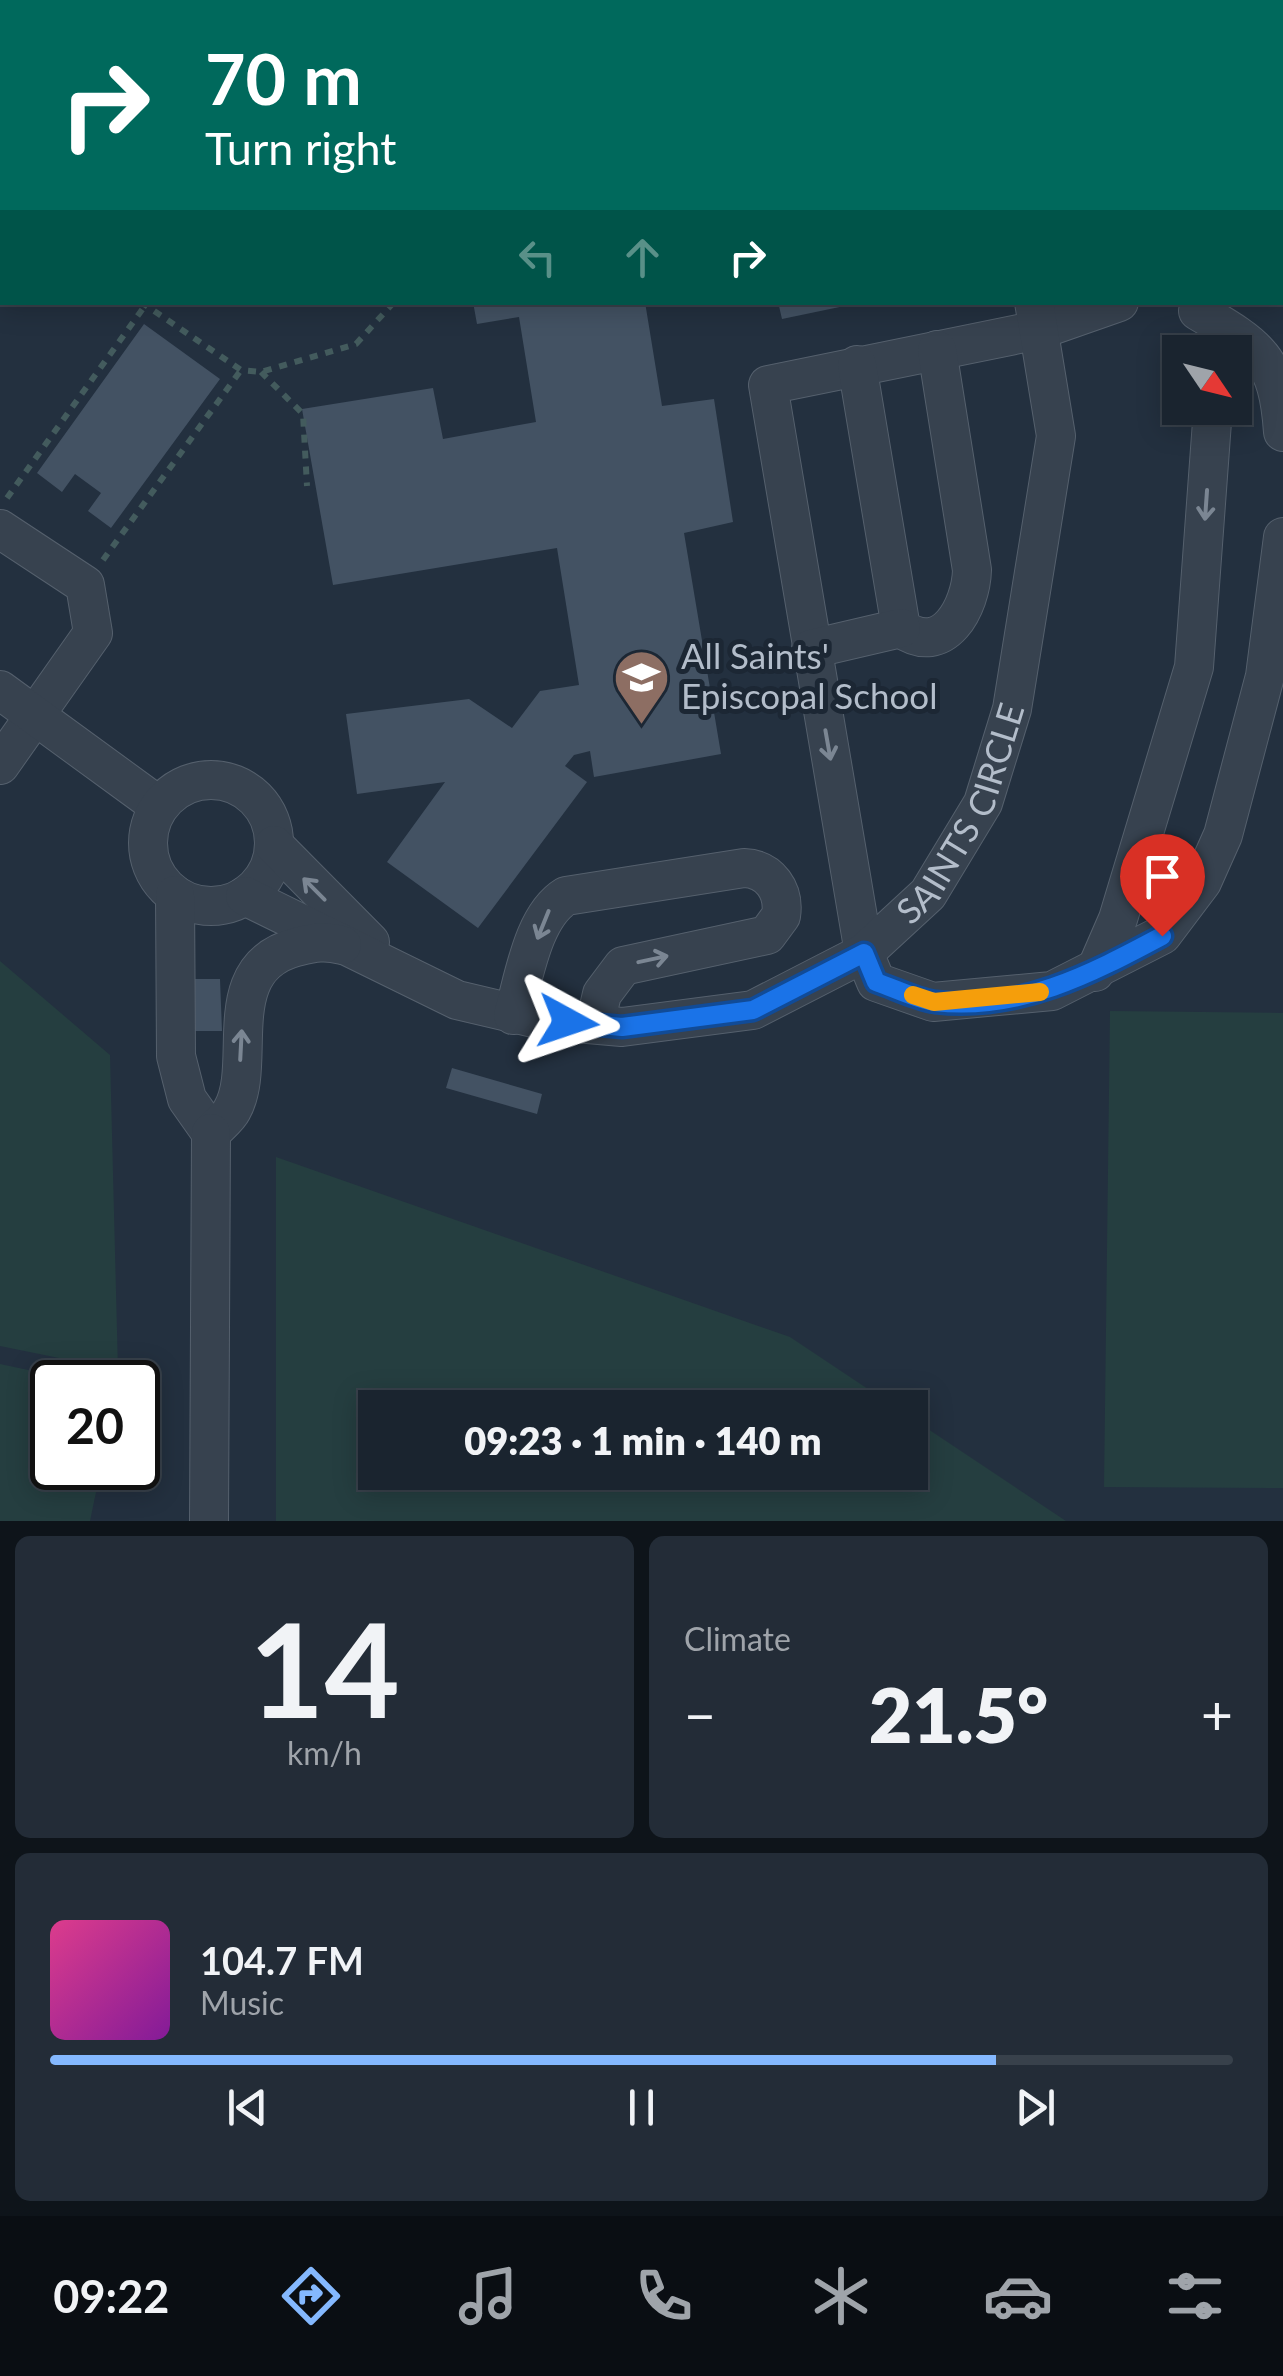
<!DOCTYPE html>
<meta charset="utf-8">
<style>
body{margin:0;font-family:Lato,sans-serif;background:#232c37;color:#f1f3f6;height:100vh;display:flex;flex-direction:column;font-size:38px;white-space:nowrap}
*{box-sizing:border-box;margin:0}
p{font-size:32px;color:#9fa4aa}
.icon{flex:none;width:55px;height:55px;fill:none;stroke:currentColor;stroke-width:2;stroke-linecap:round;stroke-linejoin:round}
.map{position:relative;height:1521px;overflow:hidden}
.details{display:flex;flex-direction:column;gap:15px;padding:15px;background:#0e141a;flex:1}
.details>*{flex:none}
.top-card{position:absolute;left:0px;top:0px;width:1285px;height:305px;box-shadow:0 5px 25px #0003,0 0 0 2px #38414b;background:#00695c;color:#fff;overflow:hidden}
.needle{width:65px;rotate:125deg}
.fabs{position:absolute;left:1162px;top:335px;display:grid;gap:20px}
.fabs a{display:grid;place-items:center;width:90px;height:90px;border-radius:0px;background:#1a242f;box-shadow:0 5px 25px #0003,0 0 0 2px #38414b;font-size:50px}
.speed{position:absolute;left:30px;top:1360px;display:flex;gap:20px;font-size:50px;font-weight:700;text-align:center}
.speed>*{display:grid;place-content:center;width:130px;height:130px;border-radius:50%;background:#1a242f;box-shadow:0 5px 25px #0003,0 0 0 2px #38414b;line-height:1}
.speed .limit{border:5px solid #111;border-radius:15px;background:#fff;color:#111}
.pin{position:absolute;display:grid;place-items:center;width:85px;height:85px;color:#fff;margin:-102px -42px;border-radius:50% 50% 50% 0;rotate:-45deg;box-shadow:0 0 10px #0007}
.pin .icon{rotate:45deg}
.me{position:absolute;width:110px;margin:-55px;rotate:95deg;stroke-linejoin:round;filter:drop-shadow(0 0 8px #0008)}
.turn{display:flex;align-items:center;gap:35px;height:210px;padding:0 40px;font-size:45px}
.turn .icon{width:130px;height:130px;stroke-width:2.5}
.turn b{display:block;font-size:70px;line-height:85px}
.lanes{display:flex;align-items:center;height:95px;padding:0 40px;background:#0003;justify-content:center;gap:50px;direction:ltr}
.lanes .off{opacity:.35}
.big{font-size:75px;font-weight:800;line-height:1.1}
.details .card{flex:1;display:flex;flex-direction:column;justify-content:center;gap:15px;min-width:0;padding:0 35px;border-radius:15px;background:#232c37}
.details .dial{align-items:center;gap:0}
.dial b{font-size:130px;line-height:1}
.song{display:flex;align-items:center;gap:30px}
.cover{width:120px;height:120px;border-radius:15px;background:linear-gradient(135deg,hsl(330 70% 55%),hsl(290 70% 35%))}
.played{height:10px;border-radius:5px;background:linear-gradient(90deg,#84b8fe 80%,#38414b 80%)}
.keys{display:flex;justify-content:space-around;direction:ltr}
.heat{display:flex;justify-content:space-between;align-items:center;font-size:55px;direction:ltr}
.details .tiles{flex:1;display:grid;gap:15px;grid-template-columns:1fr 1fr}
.card:last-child{grid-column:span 2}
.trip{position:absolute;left:358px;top:1390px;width:570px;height:100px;border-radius:0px;background:#1a242f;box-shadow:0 5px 25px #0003,0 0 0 2px #38414b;font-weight:800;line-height:100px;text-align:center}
.dock{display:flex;height:160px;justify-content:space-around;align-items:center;background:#0a0e13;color:#9fa4aa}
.dock .icon{width:70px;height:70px}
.dock .current{color:#84b8fe}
.dock b{font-size:45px;color:#f1f3f6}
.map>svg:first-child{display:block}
.green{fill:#253e40}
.building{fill:#435263}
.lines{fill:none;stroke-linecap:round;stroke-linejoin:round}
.minor-casing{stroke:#55606d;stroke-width:40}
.major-casing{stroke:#404b58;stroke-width:50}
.path{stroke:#435b5d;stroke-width:6;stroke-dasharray:8 8;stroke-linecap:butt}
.minor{stroke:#37424f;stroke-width:38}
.major{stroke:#55616f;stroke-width:48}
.oneway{stroke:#7b8693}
.route-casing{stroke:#114b97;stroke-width:25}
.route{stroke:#1a73e8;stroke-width:18}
.slow{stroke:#f59e0b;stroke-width:18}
.labels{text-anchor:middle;stroke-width:10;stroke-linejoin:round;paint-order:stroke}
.poi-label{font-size:35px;fill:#b3bdca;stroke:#1c2734;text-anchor:start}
.street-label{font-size:35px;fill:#b3bdca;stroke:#1c2734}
</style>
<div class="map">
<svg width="1283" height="1521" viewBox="0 0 1283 1521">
<rect width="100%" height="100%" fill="#23303f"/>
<path class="green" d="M0 961 110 1055 118 1370 0 1346Z
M1110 1011 1283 1013V1488L1104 1487Z
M276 1157 790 1337 895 1407 375 1408V1472H910V1417L1066 1521H276Z
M0 1364 85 1382H52V1468H101L90 1521H0Z"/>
<path class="building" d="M473 302H645L662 406 714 399 733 522 684 533 721 754 594 777 590 751 574 755 565 766 587 782 478 928 387 862 445 782 357 794 346 714 469 699 512 728 540 691 579 685 557 548 333 585 302 409 433 388 443 439 536 422 519 317 477 324Z
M778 302H854V304L782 319Z
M144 324 220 379 111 528 88 511 101 493 75 474 62 492 37 473Z
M193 979H220L222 1031H194Z
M452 1068 542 1094 537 1114 446 1088Z"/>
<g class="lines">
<defs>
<g id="minor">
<path d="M693 0 694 2"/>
<path d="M786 0 787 2"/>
<path d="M879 0 880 2"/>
<path d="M985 0 986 2"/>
<path d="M1119 302 1039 330 768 385 864 953 876 982 933 1002 1052 991 1162 935 1202 882 1223 835 1265 676 1283 537"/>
<path d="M1198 311C1259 347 1278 358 1283 432"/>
<path d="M857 365 901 628C944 659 971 606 972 570L937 350"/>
<path d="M0 529 85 585 93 633 0 765"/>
<path d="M811 649 901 628"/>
<path d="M0 690 159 806"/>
<circle cx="211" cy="843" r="63"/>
<path d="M274 845 370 942"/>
<path d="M175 895 176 1056 187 1099 211 1133"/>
<path id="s1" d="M245 896 457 1000 542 1020 622 1027 753 1010 864 953 928 894 983 803 1012 709 1056 436 1034 302"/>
<path d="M1095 972 1118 919 1194 667 1213 408"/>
<path d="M513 1015C524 979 532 917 566 896L744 868C770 869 785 891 781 916L767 935 623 966 602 994 595 1024"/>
<path d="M211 1133C217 1126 228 1118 232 1110 259 1063 215 969 296 947 313 943 324 940 342 945"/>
<path d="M209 1521 211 1133"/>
</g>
<path id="major" d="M1219 0 1220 2
M1282 161 1283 163"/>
</defs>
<use href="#minor" class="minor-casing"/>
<use href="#major" class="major-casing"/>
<path class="path" d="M281 0V2
M141 302 241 370 261 372 356 344 394 302
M261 372 303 414 307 486
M7 498 144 307
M103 560 241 370"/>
<use href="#minor" class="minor"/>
<use href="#major" class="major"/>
</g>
<defs><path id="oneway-shaft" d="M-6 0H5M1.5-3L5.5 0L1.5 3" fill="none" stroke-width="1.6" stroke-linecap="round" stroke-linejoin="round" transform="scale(2.5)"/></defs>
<g class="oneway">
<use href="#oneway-shaft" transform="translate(1206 505) rotate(94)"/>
<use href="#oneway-shaft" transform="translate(828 745) rotate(80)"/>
<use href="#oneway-shaft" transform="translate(314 889) rotate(-135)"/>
<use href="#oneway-shaft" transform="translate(543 925) rotate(112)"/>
<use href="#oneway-shaft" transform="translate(653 959) rotate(-12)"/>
<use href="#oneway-shaft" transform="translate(241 1045) rotate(-87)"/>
</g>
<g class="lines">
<defs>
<path id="route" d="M568 1022 622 1027 753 1010 864 953 876 982C894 988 915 999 935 1002 1018 1012 1091 974 1162 936"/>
</defs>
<use href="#route" class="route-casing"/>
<use href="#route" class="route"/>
<path class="slow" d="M913 995 934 1002 1040 992"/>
</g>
<defs>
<symbol id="school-pin" viewBox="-11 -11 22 30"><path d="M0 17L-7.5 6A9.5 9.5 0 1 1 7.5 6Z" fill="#8d6e63" stroke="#1c2734"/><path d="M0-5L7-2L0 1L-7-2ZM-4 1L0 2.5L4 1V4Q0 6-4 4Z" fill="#fff"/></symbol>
</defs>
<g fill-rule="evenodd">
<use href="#school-pin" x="610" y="646" width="63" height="86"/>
</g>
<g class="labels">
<g class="poi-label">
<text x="681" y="669">All Saints'<tspan x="681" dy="40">Episcopal School</tspan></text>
</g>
<g class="street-label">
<text dy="12" stroke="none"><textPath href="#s1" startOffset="835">SAINTS CIRCLE</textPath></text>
</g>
</g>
</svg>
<div class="fabs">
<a><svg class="needle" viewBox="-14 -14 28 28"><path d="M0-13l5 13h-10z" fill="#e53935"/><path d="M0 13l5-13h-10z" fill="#9fa4aa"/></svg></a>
</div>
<div class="speed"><div class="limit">20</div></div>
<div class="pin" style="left:1162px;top:936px;background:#d93025"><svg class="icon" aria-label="arrive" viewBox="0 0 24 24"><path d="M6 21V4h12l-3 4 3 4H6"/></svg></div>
<svg class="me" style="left:568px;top:1022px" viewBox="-20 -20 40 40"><path d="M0-17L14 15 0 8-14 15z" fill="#1a73e8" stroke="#fff" stroke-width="4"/></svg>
<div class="trip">09:23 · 1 min · 140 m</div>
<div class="top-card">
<div class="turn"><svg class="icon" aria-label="right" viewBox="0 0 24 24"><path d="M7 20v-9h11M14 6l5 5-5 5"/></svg><div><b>70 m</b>Turn right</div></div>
<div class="lanes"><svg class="icon off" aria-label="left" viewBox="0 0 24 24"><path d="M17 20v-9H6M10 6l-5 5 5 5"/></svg><svg class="icon off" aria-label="ahead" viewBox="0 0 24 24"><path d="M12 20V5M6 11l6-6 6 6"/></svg><svg class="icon" aria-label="right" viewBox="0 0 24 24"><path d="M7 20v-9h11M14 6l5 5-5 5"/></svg></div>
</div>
</div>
<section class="details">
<div class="tiles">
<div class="card dial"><b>14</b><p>km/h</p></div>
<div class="card"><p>Climate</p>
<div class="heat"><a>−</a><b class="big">21.5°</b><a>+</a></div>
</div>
<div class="card">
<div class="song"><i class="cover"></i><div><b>104.7 FM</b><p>Music</p></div></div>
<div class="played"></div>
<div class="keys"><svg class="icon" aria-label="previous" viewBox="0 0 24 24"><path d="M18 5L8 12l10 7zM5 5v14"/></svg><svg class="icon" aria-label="pause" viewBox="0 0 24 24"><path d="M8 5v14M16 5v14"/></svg><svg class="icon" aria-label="next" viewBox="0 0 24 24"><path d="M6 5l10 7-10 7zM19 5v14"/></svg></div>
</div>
</div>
</section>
<nav class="dock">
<b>09:22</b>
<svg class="icon current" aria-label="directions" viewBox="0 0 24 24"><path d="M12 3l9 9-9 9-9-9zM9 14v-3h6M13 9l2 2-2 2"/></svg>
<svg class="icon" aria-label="music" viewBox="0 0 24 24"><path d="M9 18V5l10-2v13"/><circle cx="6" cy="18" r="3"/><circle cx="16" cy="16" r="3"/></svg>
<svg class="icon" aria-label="phone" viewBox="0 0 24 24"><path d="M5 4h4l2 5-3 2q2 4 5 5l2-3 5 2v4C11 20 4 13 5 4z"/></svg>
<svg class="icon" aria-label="climate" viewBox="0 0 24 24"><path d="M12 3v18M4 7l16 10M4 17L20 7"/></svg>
<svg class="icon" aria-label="car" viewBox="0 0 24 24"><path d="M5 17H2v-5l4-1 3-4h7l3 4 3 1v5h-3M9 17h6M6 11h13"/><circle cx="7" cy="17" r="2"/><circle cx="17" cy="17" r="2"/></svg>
<svg class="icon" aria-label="filters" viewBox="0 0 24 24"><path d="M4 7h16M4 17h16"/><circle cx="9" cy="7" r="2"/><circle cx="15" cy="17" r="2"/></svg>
</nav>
